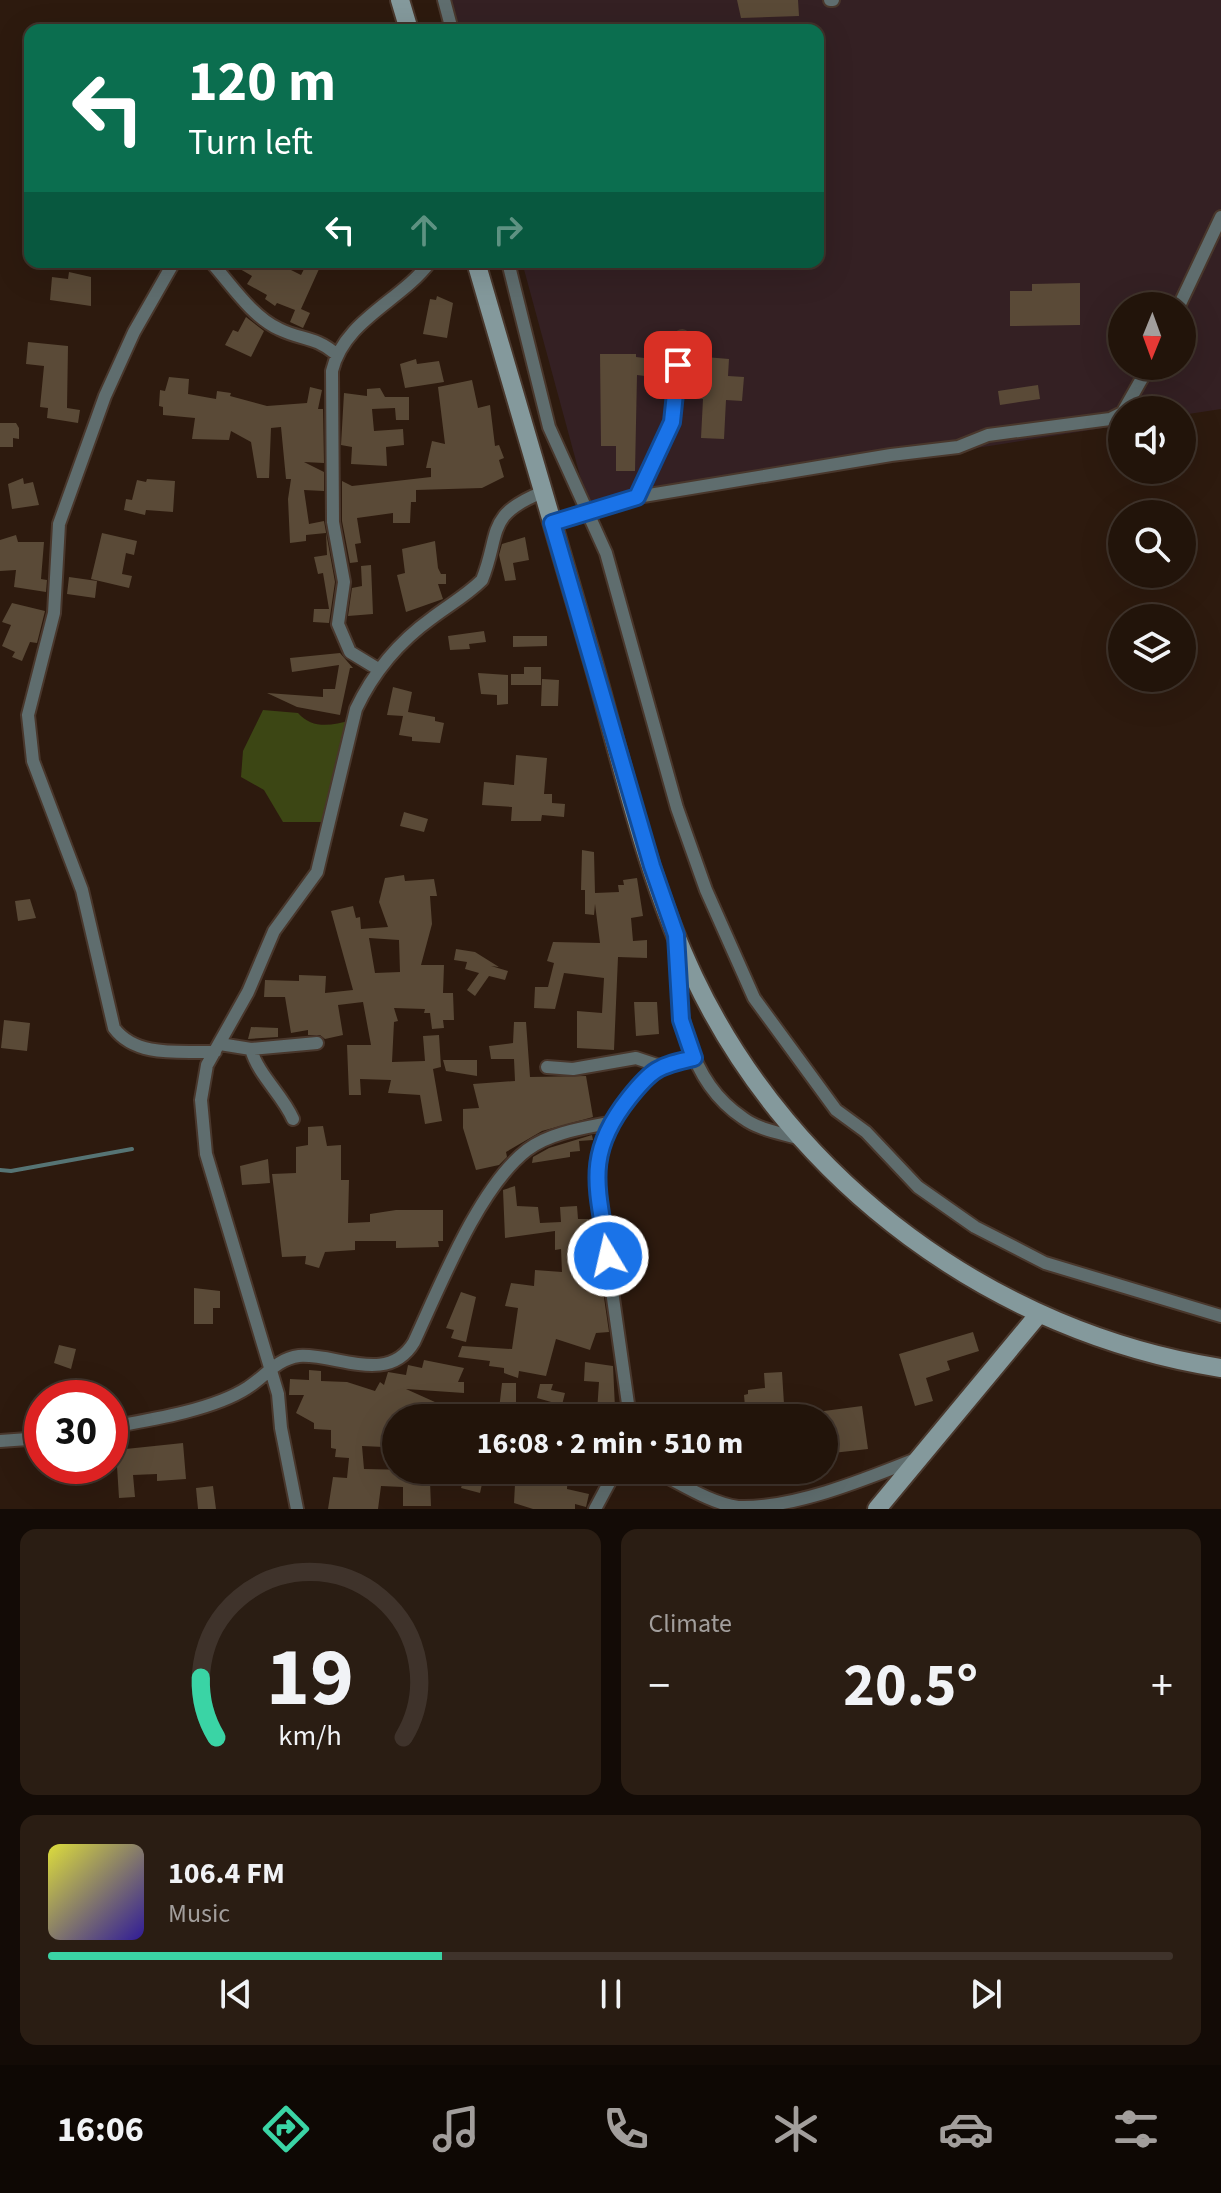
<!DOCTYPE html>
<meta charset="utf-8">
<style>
body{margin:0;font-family:"Source Sans 3",sans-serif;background:#2a1d13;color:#f1f3f6;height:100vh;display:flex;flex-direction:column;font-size:30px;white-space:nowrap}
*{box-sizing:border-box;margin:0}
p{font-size:26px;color:#a29e9c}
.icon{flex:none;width:44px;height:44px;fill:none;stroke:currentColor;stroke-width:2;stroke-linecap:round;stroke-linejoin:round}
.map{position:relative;height:1509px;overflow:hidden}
.panel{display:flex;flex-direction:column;gap:20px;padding:20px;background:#130b06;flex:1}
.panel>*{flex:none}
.guide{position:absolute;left:24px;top:24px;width:800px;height:244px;border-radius:16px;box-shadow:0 8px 32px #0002,0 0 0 2px #3f332b;background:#0b6e4f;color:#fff;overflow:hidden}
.needle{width:52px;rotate:181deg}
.fabs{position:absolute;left:1108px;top:292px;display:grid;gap:16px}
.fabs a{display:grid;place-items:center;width:88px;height:88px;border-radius:50%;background:#22140a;box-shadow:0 8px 32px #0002,0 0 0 2px #3f332b;font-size:40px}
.speed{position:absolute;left:24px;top:1380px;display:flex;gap:16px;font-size:40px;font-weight:700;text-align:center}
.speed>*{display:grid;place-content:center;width:104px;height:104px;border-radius:50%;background:#22140a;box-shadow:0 8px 32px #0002,0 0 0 2px #3f332b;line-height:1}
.speed .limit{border:12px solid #d22;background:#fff;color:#111}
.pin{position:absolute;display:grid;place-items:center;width:68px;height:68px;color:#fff;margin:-34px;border-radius:16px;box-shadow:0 4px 12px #0006}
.me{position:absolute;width:88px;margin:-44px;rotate:351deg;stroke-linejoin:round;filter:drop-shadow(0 0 6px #0008)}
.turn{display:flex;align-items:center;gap:28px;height:168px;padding:0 32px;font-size:36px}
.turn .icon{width:104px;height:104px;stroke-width:2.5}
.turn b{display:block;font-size:56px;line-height:68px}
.lanes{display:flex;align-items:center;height:76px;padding:0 32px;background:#0003;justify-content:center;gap:40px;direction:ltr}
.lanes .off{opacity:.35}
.big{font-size:60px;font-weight:700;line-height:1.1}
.panel .card{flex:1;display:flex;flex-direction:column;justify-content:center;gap:12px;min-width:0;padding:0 28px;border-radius:16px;background:#2a1d13}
.panel .dial{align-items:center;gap:0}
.dial svg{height:208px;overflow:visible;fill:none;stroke:#3f332b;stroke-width:7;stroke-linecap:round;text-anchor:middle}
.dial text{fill:#f1f3f6;stroke:none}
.song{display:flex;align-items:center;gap:24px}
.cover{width:96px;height:96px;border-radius:12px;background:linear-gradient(135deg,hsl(60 70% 55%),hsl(250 70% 35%))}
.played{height:8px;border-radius:4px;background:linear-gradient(90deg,#3ad4a5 35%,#3f332b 35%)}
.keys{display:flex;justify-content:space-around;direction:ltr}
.heat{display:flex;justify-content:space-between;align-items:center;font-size:44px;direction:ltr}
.panel .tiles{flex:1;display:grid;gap:20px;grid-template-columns:1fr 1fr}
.card:last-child{grid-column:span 2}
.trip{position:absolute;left:382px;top:1404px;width:456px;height:80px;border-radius:40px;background:#22140a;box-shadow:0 8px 32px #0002,0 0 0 2px #3f332b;font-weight:700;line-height:80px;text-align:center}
.dock{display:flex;height:128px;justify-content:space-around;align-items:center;background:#0e0804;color:#a29e9c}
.dock .icon{width:56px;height:56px}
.dock .selected{color:#3ad4a5}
.dock b{font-size:36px;color:#f1f3f6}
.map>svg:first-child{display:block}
.industrial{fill:#342023;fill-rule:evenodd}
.green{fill:#3c4614}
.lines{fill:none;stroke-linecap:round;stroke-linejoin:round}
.stream{stroke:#567474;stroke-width:4}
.building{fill:#5a4a37;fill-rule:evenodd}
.street-casing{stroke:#49372c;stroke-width:16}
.secondary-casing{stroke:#49372c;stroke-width:22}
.street{stroke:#5f6d6e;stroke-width:12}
.secondary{stroke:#84999c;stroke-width:18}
.route-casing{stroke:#114b97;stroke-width:20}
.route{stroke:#1a73e8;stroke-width:14}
</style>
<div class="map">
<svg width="1221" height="1509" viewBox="0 0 1221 1509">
<rect width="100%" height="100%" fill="#2d1a0e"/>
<path class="industrial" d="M450 0H1221V409L1182 415V410H1122V425L589 509 522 262H818V30H459ZM1122 306H1182V366H1122Z"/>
<path class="green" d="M263 710 298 713C312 729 331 726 351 720L325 822H283L264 790 241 777 243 751Z"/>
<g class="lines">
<path class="stream" d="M0 1170 11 1171 132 1149"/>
</g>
<path class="building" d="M737 0H798L799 16 741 18Z
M228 262H284L283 266 301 275 307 263 319 269 301 309 310 313 303 328 290 322 295 310 277 303 275 306 265 299 267 295 247 284 252 276Z
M69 272 91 277V306L50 300 52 277 68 279Z
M1080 283V325L1010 326V291H1032V284Z
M437 296 453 303 447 338 423 334 430 299 436 300Z
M246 317 264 331 251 357 225 345 233 330 238 332Z
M28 342 68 346 67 408 80 410 78 423 47 418 48 408 40 407 44 366 26 364Z
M600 354H636V357L670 361 668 379 637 375 635 471H616V446H601Z
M705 357 729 359 728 376 744 377 742 401 726 400 724 439 701 438 703 399 688 398 690 374 704 375Z
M416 359 417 364 439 361 444 382 405 388 400 364Z
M169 377 189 379 188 394 216 399 217 391 231 393 230 396 267 406 307 403 310 387 322 390 318 409H323L324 463 304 462 324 472V491L304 490 309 524 324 521 335 582 329 623 313 622 314 609H329L323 573 318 574 314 557 327 555 326 533 306 535V541L290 543 288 499 291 479H286L281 427 271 428 269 478H257L251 442 231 431 229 440 192 439 195 418 163 415V407L159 406 160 390 165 391Z
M472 380 478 408 490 405 495 446 499 445 504 458 499 460 504 477 482 488 416 490V502H411L410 523H393V513L357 518 361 543 355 544 358 562 350 563 342 521V481L352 486 431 477V468H426L432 441 445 444 438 387Z
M1038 385 1040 399 1000 405 998 391Z
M380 388 385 397H409V420H396L395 408 372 409 374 431 403 429 404 445 386 447 387 466 351 464 352 447 341 445 344 393 367 396V389Z
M0 423H16L19 428V439L13 438V447H0Z
M23 478 24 484 33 482 39 505 12 509 8 484Z
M147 479 175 481 173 512 146 510 145 515 124 510 126 499 132 500 137 480 146 482Z
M102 533 137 541 134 555 126 553 122 574 132 576 129 588 91 579Z
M16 535 18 542H44L41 579 47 580 46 592 14 587 16 570 0 571V540Z
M525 537 529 560 513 563 516 580 505 581 499 555 502 544Z
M435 541 438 568 441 574H446V584H438L443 599 406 612 397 575 405 573 402 549Z
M371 565 373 614 348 616 352 588 362 586 361 566Z
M69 577 97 581 95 598 67 594Z
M12 603 45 611 37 643 30 642 22 661 12 657 15 652 2 646 11 625 2 622Z
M484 631 486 642 469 644 470 649 450 650 448 636Z
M513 636H547V646L513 647Z
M340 653 353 668H350L340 715 297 707 267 693 323 697V689H335L339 665 292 672 290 658Z
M524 667H541V685H511V674H524Z
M478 673 508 675V704L497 705V695L481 694Z
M542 679 559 680 558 706H541Z
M393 687 412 692 408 712 435 717V721L444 723 440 743 412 741V737L399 735 403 716 387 715Z
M516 755 547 758 544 794H552V803L565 804 564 817 542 815 541 821H511L512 807 482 805 484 782 514 785Z
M404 812 428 819 424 832 400 826Z
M582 850 594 852 595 893 619 892 618 885H624L623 880 637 878 643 916 631 918 633 941 647 940V958L618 957 614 1050 577 1048V1011L602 1013 604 978 564 973 555 1009 534 1008 535 987H548L554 963 547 961 553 942 600 943 595 904 594 915 585 914V890H581Z
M404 875 405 881 434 879 437 896H430L432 924 421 965H444L443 993H453L454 1020H443L444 1028 432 1029 430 1013H424L425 1009 394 1008 398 1021 394 1022 392 1062 425 1061 423 1036 439 1035 441 1067 433 1069 442 1121 425 1124 420 1095 388 1093 391 1080 360 1079 361 1095H349L347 1045H371L363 1002 338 1005 343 1035 325 1039 320 1035H308V1030L291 1033 285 997H264L265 980 299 981V975L326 976 325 993 353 990 331 911 353 906 356 918 360 917 361 929 388 927 379 902 385 878ZM369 938 399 940 400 972 375 973Z
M30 899 36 918 18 921 15 901Z
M456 949 475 952 499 967 491 966 508 971 505 980 489 976 475 996 467 990 479 973 465 969 467 962 454 960Z
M634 1002H657L659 1034 636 1036Z
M4 1020 30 1023 27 1051 1 1048Z
M514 1022H526L530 1077 586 1076 593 1117 542 1131 506 1152 507 1157 499 1165 476 1170 463 1128V1109L479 1108 473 1084 515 1081 514 1059H491L489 1046 513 1043Z
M251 1027 278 1028V1037L248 1039Z
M443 1060H477V1076L446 1071Z
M323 1126 327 1146 341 1145V1180H349L348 1223 370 1222V1214L396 1210H443V1241H438L439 1247 396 1248V1241H355V1250L325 1252 319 1268 305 1264 306 1256 282 1257 272 1174 296 1173V1147L308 1145V1127Z
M592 1135 593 1140 579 1141 580 1151 570 1152V1157L532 1163 533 1157 549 1148Z
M268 1159 270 1183 242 1185 240 1166Z
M515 1186 517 1206 538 1207 540 1223 561 1222 560 1207 577 1206 578 1219H588L591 1263H599L609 1332 596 1333 590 1350 556 1339 546 1376 519 1371 518 1378 504 1373V1368L489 1366 490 1361 458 1357 462 1346 512 1349 518 1308 505 1306 511 1283 534 1286 535 1270 562 1272 561 1249 555 1250V1231L505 1238 503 1190Z
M194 1288 220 1291V1308H213V1324H194Z
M461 1292 476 1297 466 1342 451 1338 454 1330 446 1328Z
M973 1332 979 1351 947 1361 950 1370 926 1378 933 1401 915 1406 899 1354Z
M59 1345 76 1349 71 1369 54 1363Z
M424 1360 464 1368 458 1382H464V1393L406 1389 466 1416 419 1413 418 1416 395 1418 394 1427H384V1447L362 1446 364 1469 412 1470 413 1482H430L431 1506H403V1487L381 1486 378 1509H328L333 1477 347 1478 349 1458 335 1457 336 1449 331 1448V1430L314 1429V1423L296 1413 304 1395H289L290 1379 309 1380V1370L321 1371V1381L347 1382 375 1391 380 1382 384 1385 388 1372 406 1375 408 1365 422 1368Z
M585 1362 613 1366 615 1408 610 1409 609 1413 597 1412 599 1382 584 1381Z
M782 1372 784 1404 790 1403 791 1418H746L744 1395 748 1394V1390L765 1388 764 1373Z
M502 1383H516V1418H498Z
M540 1384H553L551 1390 565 1393 562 1405 537 1398Z
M862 1406 868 1449 824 1454V1411Z
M183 1443 186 1479 157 1481V1474L133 1475 135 1497 119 1498 116 1450Z
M433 1470H459L492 1480 491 1485 482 1484 480 1493 461 1488 463 1482 433 1480Z
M520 1470 568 1472 567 1489 589 1494 586 1507 575 1504V1509H533L514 1503 515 1484Z
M213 1486 216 1509H198L196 1488Z"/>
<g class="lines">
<defs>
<path id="street" d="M444 0 452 30
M830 0H833
M174 262 134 332 105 396 59 524 54 613 28 715 33 761 82 890 114 1028C136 1058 181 1051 215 1052
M211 262C230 283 252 317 279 329 301 340 315 336 336 354
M508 262 549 427 606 553 677 808 706 890 754 998 836 1110 866 1132 918 1187 975 1227 1045 1263 1221 1316
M1179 306 1221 217
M1124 410 1149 366
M637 497 672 422 682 337
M552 523 637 497 891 455 958 447 988 435 1110 419 1122 413
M378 669 350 652 338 624 344 582 333 522 332 371C344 320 401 301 430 262
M676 947C678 1009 685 1079 743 1118 759 1130 781 1133 801 1139
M220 1044 251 1049 317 1043
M251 1049C258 1075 282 1094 293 1119
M547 1067 573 1069 636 1058 660 1066
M630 1418 597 1185 598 1155 609 1123 651 1071 694 1058
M110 1427C150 1420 213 1410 247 1388 265 1377 276 1359 299 1356 336 1353 388 1386 414 1342 440 1286 479 1187 527 1150 549 1133 583 1128 609 1123
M0 1441 42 1438
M653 1470C679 1482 709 1503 738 1507 793 1509 866 1479 916 1459
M297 1509 281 1428 278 1394 206 1154 201 1100 207 1065 248 992 274 931 317 872 356 709C373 673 400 641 432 618 449 605 467 595 482 580 501 532 485 515 543 492
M595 1509 616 1470"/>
<path id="secondary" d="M400 0 409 30
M476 262C514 396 554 529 593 662 623 767 647 878 694 977 792 1184 996 1333 1221 1368
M877 1509 1038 1315"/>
</defs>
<use href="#street" class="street-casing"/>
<use href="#secondary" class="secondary-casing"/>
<use href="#street" class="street"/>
<use href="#secondary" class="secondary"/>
</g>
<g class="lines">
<defs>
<path id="route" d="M608 1256C598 1189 583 1156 629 1098 652 1069 658 1066 694 1058L681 1020 676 935 652 866 552 523 637 497 672 422 678 365"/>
</defs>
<use href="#route" class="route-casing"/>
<use href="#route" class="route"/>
</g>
</svg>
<div class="fabs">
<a><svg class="needle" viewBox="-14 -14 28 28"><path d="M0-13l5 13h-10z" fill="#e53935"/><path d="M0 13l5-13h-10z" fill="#a29e9c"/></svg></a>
<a><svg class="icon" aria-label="sound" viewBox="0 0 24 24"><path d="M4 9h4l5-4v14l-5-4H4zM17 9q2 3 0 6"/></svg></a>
<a><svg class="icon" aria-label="search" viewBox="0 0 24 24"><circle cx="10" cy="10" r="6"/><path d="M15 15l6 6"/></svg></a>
<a><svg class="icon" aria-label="layers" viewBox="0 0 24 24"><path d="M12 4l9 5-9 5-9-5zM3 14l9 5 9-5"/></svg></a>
</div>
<div class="speed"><div class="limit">30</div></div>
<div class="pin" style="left:678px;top:365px;background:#d93025"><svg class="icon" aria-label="arrive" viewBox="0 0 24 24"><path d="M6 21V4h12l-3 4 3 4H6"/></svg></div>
<svg class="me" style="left:608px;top:1256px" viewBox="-20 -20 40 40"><circle r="17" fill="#1a73e8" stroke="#fff" stroke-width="3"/><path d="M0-11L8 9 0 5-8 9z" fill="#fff"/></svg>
<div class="trip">16:08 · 2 min · 510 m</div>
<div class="guide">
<div class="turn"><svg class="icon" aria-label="left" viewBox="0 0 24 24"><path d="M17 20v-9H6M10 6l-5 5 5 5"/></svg><div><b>120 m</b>Turn left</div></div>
<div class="lanes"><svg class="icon" aria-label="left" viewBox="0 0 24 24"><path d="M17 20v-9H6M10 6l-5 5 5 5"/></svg><svg class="icon off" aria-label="ahead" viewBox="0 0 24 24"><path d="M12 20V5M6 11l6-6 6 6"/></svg><svg class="icon off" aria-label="right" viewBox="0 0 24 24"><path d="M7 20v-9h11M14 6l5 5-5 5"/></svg></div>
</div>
</div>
<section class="panel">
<div class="tiles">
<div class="card dial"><svg viewBox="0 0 100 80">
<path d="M14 69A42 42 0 1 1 86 69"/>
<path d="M14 69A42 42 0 0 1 8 46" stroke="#3ad4a5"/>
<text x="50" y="56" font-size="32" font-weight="700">19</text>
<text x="50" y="72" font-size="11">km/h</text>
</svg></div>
<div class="card"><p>Climate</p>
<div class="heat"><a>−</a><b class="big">20.5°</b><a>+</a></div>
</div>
<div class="card">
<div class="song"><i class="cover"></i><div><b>106.4 FM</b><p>Music</p></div></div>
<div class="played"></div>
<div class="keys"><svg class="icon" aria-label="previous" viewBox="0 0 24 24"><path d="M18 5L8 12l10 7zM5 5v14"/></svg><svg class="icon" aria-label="pause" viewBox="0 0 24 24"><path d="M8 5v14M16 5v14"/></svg><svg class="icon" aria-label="next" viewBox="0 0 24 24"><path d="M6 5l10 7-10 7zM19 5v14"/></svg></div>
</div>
</div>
</section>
<nav class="dock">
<b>16:06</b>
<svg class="icon selected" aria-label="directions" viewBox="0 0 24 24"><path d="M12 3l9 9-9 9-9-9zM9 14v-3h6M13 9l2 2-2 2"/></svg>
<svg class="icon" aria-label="music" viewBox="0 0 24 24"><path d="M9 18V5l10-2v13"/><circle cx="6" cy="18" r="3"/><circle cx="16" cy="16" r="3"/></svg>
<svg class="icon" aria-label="phone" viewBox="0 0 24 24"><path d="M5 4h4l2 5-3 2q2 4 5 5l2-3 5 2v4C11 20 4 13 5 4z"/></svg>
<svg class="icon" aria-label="climate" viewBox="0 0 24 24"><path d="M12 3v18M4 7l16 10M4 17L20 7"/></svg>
<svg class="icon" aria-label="car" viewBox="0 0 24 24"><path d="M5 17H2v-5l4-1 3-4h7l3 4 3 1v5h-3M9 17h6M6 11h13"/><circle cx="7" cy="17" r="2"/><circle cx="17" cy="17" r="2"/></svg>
<svg class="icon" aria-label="filters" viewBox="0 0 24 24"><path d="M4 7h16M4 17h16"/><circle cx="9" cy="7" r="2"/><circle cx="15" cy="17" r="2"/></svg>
</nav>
